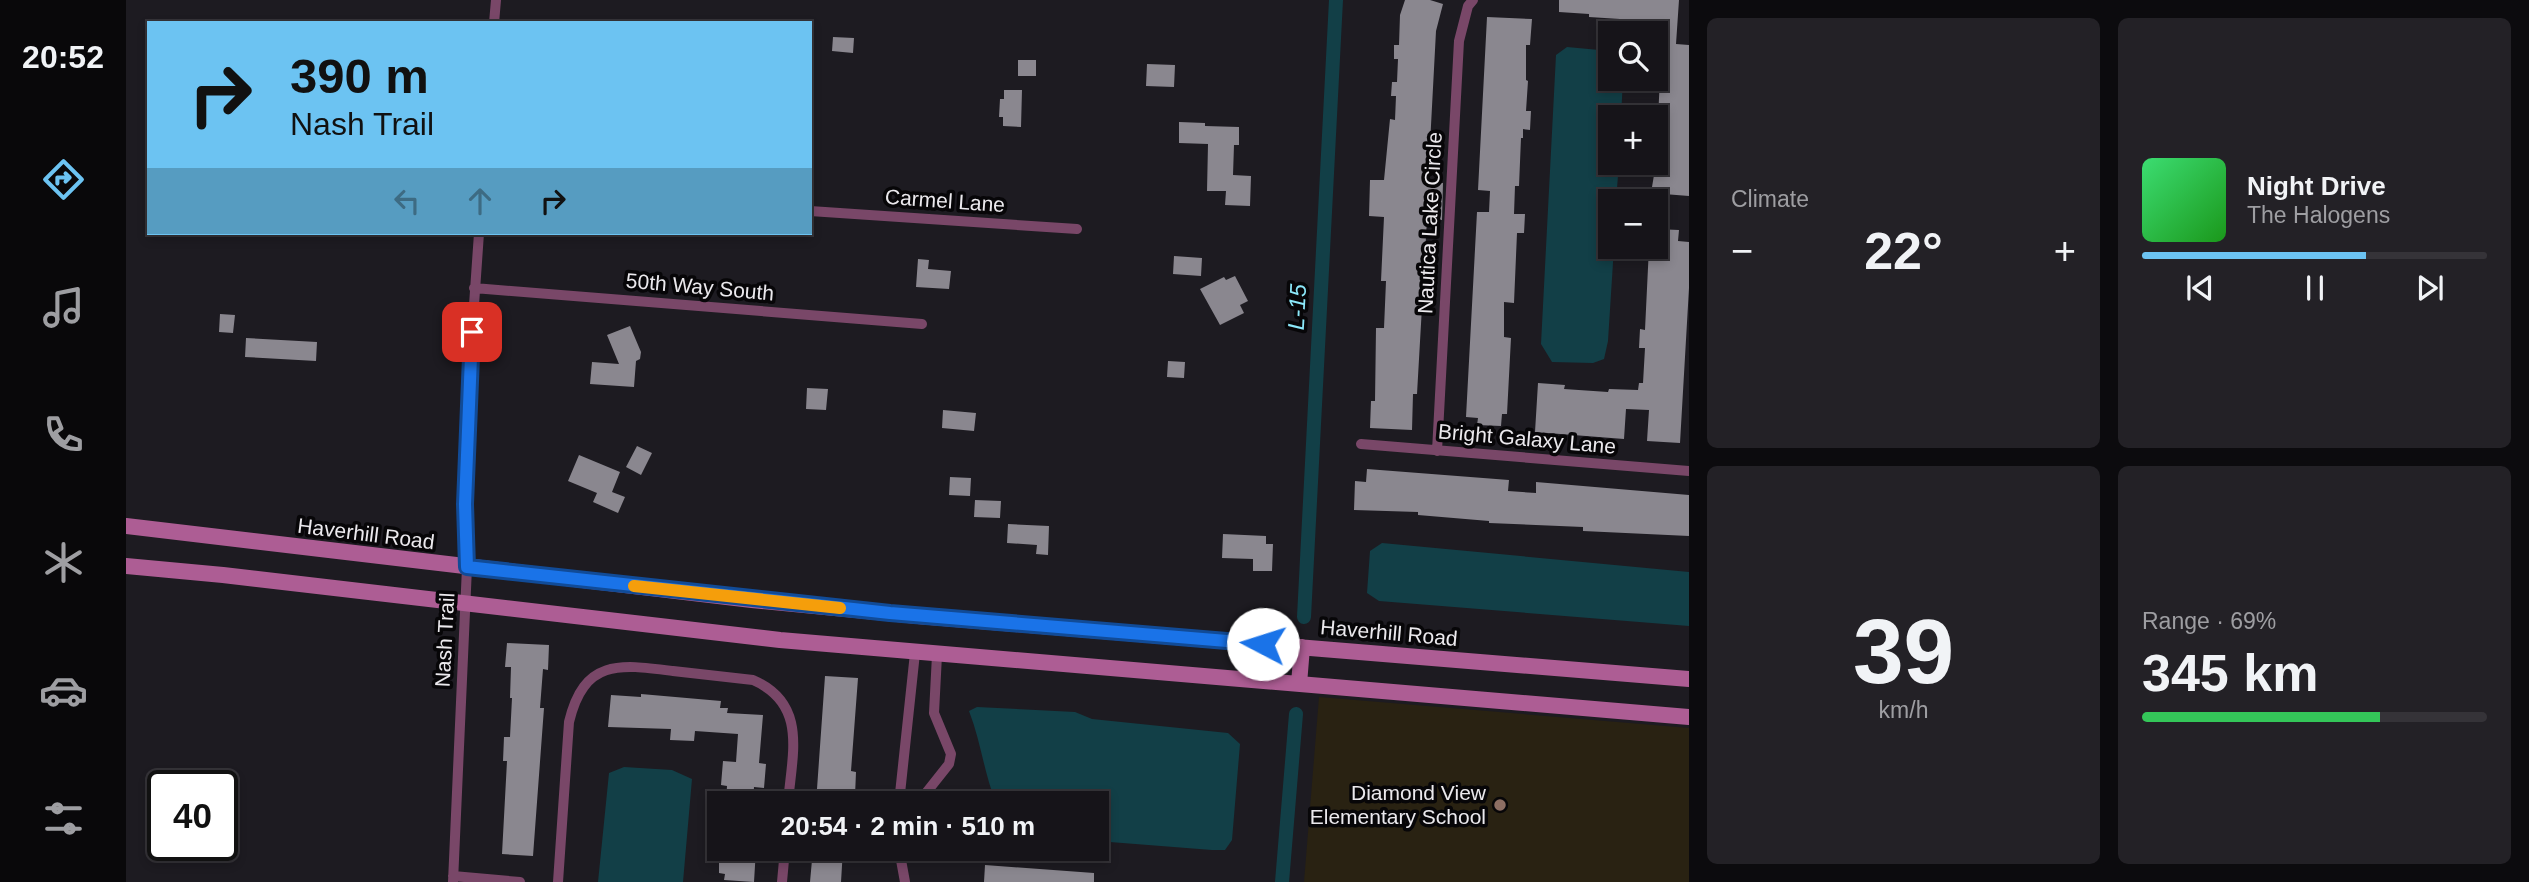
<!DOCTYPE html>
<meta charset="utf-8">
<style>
body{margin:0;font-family:Arial,sans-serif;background:#232126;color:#f1f3f6;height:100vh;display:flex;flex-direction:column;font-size:26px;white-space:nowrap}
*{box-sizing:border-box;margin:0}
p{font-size:23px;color:#9e9ea2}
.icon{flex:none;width:38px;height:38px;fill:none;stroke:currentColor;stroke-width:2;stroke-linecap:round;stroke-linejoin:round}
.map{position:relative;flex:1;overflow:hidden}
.side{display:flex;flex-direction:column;gap:18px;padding:18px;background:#0c0b0e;width:840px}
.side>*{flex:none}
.top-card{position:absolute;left:21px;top:21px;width:665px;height:214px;border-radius:0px;box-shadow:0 4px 10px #0003,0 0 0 2px #353338;background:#6cc3f2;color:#111;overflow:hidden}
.buttons{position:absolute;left:1472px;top:21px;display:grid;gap:14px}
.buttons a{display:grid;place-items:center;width:70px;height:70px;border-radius:0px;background:#161419;box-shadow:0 4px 10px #0003,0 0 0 2px #353338;font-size:35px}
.speed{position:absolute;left:21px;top:770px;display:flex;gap:14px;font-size:35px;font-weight:700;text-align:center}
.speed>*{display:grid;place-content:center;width:91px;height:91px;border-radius:50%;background:#161419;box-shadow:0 4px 10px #0003,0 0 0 2px #353338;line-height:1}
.speed .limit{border:4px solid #111;border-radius:10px;background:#fff;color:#111}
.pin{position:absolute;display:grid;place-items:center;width:60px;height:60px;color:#fff;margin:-30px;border-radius:14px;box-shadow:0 4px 10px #0006}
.me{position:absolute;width:77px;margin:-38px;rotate:275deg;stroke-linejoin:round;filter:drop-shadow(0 0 5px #0008)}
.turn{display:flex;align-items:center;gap:24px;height:147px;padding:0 28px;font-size:32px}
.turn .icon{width:91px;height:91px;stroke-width:2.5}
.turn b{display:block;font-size:49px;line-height:60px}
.lanes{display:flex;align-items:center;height:66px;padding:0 28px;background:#0003;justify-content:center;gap:35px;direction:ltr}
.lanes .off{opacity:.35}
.big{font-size:52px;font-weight:700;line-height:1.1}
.side .card{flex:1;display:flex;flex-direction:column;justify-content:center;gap:10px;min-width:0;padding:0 24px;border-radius:10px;background:#232126}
.side .dial{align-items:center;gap:0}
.dial b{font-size:91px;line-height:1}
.song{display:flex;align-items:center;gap:21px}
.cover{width:84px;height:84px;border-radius:10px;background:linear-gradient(135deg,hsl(140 70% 55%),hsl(120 70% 35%))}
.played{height:7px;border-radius:4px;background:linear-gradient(90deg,#6cc3f2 65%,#353338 65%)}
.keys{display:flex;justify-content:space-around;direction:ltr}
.heat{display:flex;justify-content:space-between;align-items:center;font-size:38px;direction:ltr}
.charge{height:10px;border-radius:5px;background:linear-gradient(90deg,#34c759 69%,#353338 0)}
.side .tiles{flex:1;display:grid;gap:18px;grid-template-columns:repeat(2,1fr)}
.trip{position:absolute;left:581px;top:791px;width:402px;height:70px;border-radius:0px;background:#161419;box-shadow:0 4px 10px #0003,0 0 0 2px #353338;font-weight:700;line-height:70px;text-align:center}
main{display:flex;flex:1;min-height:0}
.dock{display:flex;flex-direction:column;width:126px;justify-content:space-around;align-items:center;background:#09080a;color:#9e9ea2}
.dock .icon{width:49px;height:49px}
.dock .current{color:#6cc3f2}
.dock b{font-size:32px;color:#f1f3f6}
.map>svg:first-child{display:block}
.education{fill:#292212}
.water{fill:#123f47}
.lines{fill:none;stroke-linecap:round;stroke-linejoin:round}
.canal{stroke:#123f47;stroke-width:14}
.building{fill:#8a878f}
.street{stroke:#794768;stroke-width:10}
.secondary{stroke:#ad5d94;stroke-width:16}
.route-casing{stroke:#114b97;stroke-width:18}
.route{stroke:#1a73e8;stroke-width:12}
.slow{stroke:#f59e0b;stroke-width:12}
.education-dot{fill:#8d6e63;stroke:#070608;stroke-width:2.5}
.labels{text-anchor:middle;stroke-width:7;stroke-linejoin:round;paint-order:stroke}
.street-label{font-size:21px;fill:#ebe9ed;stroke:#070608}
.poi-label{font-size:21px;fill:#ebe9ed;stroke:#070608;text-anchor:end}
.water-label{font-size:23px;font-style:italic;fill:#8ce9fb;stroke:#070608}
</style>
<main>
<nav class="dock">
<b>20:52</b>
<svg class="icon current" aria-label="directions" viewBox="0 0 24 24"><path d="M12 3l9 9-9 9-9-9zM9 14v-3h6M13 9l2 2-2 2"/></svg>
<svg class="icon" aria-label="music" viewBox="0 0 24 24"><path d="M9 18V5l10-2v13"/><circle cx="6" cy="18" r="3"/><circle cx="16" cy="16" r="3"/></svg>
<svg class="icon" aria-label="phone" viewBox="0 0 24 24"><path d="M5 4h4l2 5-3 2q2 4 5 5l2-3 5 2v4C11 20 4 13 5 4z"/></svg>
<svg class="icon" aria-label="climate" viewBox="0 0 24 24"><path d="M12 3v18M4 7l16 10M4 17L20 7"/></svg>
<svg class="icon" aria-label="car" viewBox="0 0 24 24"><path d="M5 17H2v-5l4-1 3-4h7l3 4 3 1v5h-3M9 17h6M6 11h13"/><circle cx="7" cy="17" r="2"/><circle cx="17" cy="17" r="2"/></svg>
<svg class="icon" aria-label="filters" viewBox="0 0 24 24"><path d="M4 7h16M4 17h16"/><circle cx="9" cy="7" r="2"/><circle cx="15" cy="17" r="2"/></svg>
</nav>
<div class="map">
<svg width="1563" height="882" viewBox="0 0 1563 882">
<rect width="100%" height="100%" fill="#1d1b21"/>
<path class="education" d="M1193 697 1563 728V882H1178Z"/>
<path class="water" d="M1441 47 1484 51V79H1497L1495 117H1484V163H1493L1490 201H1484V247H1488L1482 341 1478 359 1467 363 1426 362 1415 344 1430 55Z
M1256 543 1563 572V626L1253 601 1241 593 1244 551Z
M851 707 949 712 966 719 1102 733 1114 744 1106 840 1099 850H1086L971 841V803H870C858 773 855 742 843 711Z
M498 767 546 770 566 779 557 882H472L483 773Z"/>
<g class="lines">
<path class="canal" d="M1178 617 1210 0
M1156 882 1170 714"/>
</g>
<path class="building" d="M1279 0H1304L1317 4 1310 31 1302 182 1317 183 1316 220 1301 219 1291 394H1287L1286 430 1244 428 1245 401H1249L1250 328H1258L1260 281H1255L1258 217 1243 216 1244 180H1258L1264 119 1269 120 1270 96H1265L1266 82H1271L1272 59H1268V45H1273L1274 15Z
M1433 0H1553L1550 44 1563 45V196L1525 193 1530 163 1536 33H1524L1525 21 1463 17V14L1433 12Z
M1361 17 1406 19 1404 45H1400V80L1402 81 1400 111H1405L1404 130 1397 129V138H1395L1393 186H1389L1388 214H1399L1398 233H1391L1388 303 1378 302V337L1385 338 1381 414H1376L1375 426 1351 425 1352 418 1340 417 1351 212H1363L1364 191 1352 190Z
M707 37 728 38 727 53 706 51Z
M892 60H910V76H892Z
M1021 64 1049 65 1048 87 1020 86Z
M878 90H896L895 127 877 126V117H873L874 99H878Z
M1053 122 1079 123V126L1113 127V145H1108L1107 175 1125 176 1124 206 1099 205 1100 191H1081L1082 144 1053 143Z
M1530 229 1553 230 1552 241 1563 242V288L1554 443 1521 441 1523 410 1500 409 1498 439 1409 432 1412 383 1439 385 1438 389 1482 392 1483 389 1512 390 1513 383H1517L1519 348H1513L1514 329 1519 330 1523 247H1530Z
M1048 256 1076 258 1075 276 1047 274Z
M792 259 803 260 802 269 825 271 823 289 790 287Z
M1109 276 1122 301 1114 305 1118 313 1094 325 1074 289 1098 277 1100 280Z
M94 314 109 315 107 333 93 332Z
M504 326 515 352 514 359 510 361 508 387 464 384 466 362 493 364 481 335Z
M120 338 191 342 190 361 119 357Z
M1042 361 1059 362 1058 378 1041 377Z
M681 388 702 389 700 410 680 409Z
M817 410 850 413 848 431 816 428Z
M511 446 526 453 515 475 500 467Z
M453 455 494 472 486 492 499 497 492 513 467 502 471 493 442 481Z
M1241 469 1383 480 1382 491 1410 493V482L1563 495V536L1457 531V527L1363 523V521L1292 515V512L1228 510 1229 481 1240 482Z
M824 477 845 478 844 496 823 495Z
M849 500 875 501 874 518 848 517Z
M882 524 923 526 922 555 910 554 911 545 881 543Z
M1097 534 1140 536V544H1147L1146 571H1127V559L1096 558Z
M381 643 423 645 422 670 417 669 414 708H418L407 856 376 854 381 761H377L378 737H384L386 698H384L385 667H379Z
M699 676 732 678 725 771 730 772 729 796 722 795 721 803H690Z
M515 694 595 701 594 708H602L601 713 637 715 633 763 640 764 638 788 628 787 627 803H600L601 786 595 785 597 761 610 762 612 734 569 731 568 741 544 740 545 729 482 727 485 695 515 697Z
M604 849H630L628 882 598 880 599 874 593 873V858H603Z
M687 849H717L715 882H684Z
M859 865 968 873V882H858Z"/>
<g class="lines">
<path class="street" d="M368 23 370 0
M684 211 951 229
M348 288 796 324
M1235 444 1563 471
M1311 451 1333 41 1342 6 1347 0
M773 803 789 653
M792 803 823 764 825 754 808 713 811 655
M773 849 779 882
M327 876 394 882
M327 882 341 567 339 504 343 377 353 233
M432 882 443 722C458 659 493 664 547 671 573 674 600 677 627 680 682 704 666 754 662 803
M656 882 659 849"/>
<path class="secondary" d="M0 526 626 600 792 616 1563 679
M0 566 97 575 654 640 1563 717
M1173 684 1176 647"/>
</g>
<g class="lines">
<defs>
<path id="route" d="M346 332 339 504 341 567 764 613 1137 644"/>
</defs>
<use href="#route" class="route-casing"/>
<use href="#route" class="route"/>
<path class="slow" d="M508 586 714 608"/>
</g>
<circle class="education-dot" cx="1374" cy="805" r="7"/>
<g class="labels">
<g class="street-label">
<text transform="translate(819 201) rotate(4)" y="7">Carmel Lane</text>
<text transform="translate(1304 223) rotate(-87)" y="7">Nautica Lake Circle</text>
<text transform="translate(574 287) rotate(5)" y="7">50th Way South</text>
<text transform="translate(1401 439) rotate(5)" y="7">Bright Galaxy Lane</text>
<text transform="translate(240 534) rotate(7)" y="7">Haverhill Road</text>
<text transform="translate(1263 633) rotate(5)" y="7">Haverhill Road</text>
<text transform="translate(319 640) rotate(-87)" y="7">Nash Trail</text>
</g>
<g class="poi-label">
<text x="1360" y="800">Diamond View<tspan x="1360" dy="24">Elementary School</tspan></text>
</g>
<g class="water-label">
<text transform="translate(1171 307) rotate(-87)" y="8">L-15</text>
</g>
</g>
</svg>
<div class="buttons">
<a><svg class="icon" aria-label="search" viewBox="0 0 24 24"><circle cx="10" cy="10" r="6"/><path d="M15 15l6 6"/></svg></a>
<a>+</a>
<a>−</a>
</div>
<div class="speed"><div class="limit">40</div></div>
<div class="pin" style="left:346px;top:332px;background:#d93025"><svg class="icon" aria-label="arrive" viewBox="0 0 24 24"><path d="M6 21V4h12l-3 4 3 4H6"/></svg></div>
<svg class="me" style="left:1137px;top:644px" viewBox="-20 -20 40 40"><circle r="19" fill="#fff"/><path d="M0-13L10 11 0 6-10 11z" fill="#1a73e8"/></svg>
<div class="trip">20:54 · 2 min · 510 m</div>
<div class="top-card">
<div class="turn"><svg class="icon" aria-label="right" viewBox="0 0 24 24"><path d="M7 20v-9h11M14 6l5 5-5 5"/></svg><div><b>390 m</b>Nash Trail</div></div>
<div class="lanes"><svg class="icon off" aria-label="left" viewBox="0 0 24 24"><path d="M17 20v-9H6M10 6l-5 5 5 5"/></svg><svg class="icon off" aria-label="ahead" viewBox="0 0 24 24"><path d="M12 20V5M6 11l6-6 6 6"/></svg><svg class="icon" aria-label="right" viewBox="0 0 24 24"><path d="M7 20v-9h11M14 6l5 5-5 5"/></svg></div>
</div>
</div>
<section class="side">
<div class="tiles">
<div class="card"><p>Climate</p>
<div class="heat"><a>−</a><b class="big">22°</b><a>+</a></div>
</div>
<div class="card">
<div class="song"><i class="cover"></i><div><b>Night Drive</b><p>The Halogens</p></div></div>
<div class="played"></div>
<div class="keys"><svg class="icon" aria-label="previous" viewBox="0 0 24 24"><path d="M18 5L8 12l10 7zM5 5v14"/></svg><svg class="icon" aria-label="pause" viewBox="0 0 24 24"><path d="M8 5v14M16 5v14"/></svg><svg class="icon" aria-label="next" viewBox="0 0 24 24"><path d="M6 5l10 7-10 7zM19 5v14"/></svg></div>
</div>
<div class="card dial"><b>39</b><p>km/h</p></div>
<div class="card"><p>Range · 69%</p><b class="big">345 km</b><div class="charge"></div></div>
</div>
</section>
</main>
